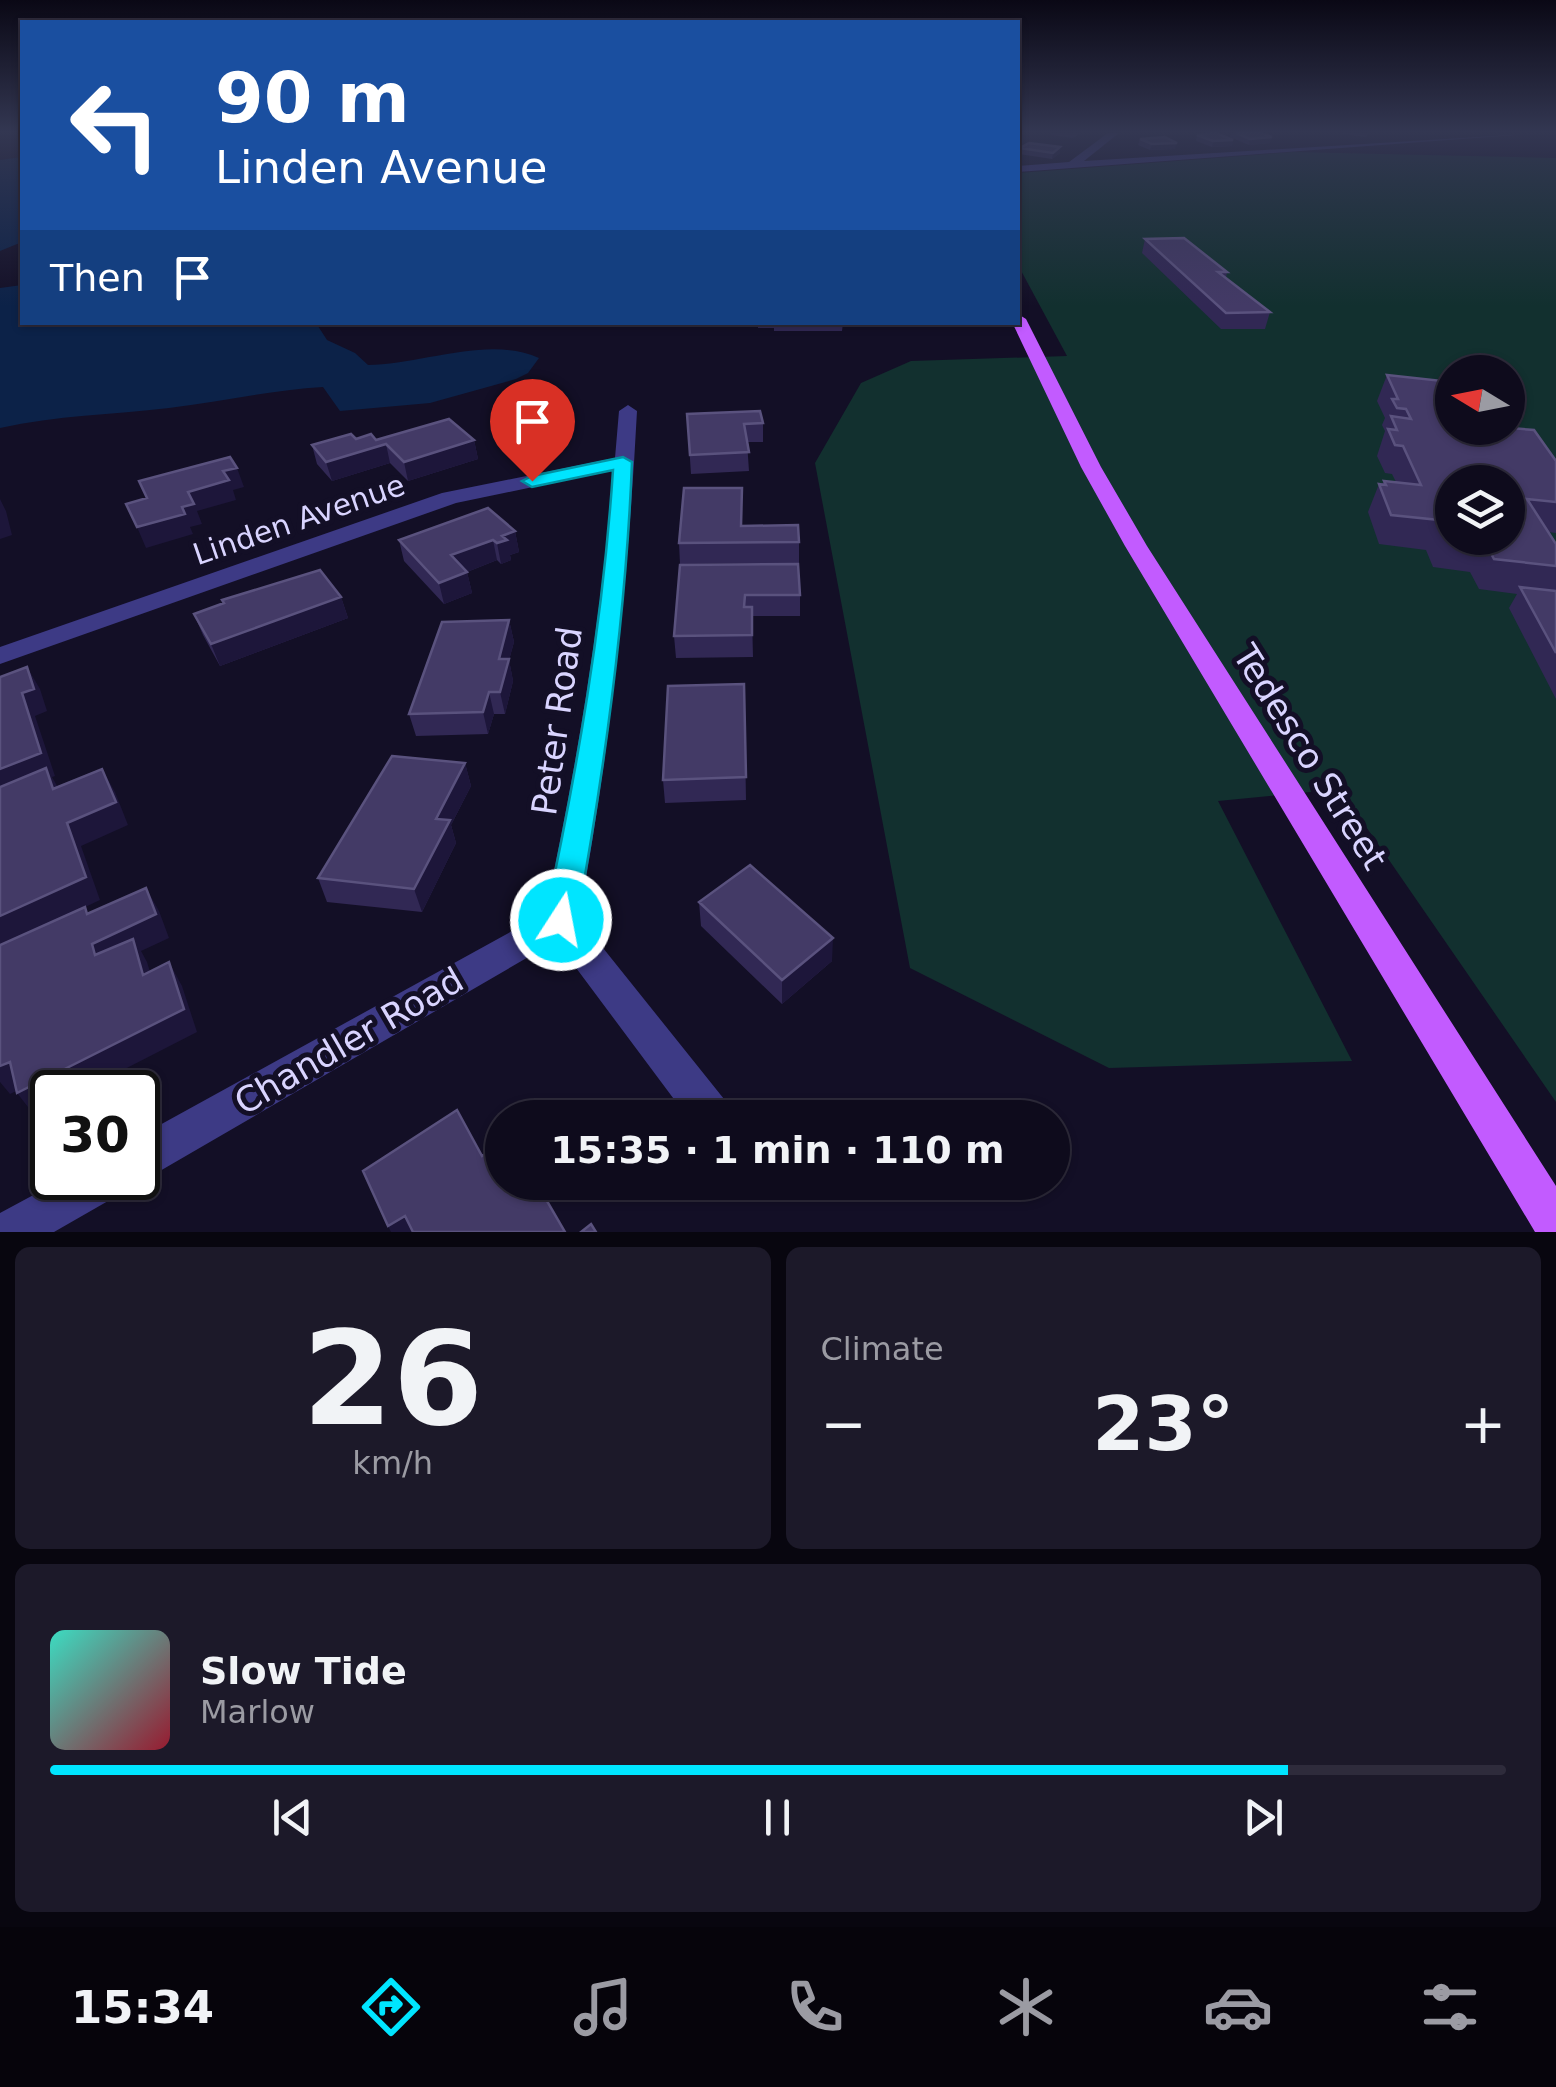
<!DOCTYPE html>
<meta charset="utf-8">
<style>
body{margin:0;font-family:"DejaVu Sans",sans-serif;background:#1c1929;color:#f1f3f6;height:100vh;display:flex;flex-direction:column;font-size:38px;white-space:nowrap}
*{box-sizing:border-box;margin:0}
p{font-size:32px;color:#9b9ba3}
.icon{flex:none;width:55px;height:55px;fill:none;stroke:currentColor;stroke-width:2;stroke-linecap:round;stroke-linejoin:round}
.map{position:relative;height:1232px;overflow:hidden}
.details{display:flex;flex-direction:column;gap:15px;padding:15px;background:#08060f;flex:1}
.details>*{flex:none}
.guide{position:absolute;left:20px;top:20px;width:1000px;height:305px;border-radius:0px;box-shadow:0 2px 8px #0004,0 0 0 2px #2e2b3b;background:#1a4fa0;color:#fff;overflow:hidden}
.needle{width:65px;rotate:280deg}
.tools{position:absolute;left:1435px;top:355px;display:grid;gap:20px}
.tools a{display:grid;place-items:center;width:90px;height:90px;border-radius:50%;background:#0e0b1c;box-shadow:0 2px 8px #0004,0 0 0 2px #2e2b3b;font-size:50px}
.speed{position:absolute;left:30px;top:1070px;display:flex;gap:20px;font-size:50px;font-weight:700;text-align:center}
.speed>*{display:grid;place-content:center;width:130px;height:130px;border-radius:50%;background:#0e0b1c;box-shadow:0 2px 8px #0004,0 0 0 2px #2e2b3b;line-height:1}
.speed .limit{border:5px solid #111;border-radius:15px;background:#fff;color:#111}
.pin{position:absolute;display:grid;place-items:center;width:85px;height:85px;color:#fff;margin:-102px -42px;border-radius:50% 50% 50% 0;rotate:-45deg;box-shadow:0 0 10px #0007}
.pin .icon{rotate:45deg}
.me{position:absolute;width:110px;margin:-55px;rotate:11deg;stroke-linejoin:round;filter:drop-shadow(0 0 8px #0008)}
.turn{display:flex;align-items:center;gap:35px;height:210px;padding:0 30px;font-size:45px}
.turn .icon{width:130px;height:130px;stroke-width:2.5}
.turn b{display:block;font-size:70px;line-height:85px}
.then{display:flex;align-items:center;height:95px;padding:0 30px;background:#0003;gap:20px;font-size:38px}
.big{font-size:75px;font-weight:700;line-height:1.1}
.details .tile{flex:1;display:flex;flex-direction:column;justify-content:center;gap:15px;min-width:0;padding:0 35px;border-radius:15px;background:#1c1929}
.details .dial{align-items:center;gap:0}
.dial b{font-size:130px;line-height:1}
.song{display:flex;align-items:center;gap:30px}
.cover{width:120px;height:120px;border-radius:15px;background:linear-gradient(135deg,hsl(170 70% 55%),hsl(350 70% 35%))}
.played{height:10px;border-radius:5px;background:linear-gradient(90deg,#00e5ff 85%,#2e2b3b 85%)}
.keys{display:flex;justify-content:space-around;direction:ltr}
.heat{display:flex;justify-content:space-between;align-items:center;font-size:55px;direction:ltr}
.details .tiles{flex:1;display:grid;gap:15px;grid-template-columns:1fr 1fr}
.tile:last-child{grid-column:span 2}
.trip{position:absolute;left:485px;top:1100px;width:585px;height:100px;border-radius:50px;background:#0e0b1c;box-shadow:0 2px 8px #0004,0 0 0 2px #2e2b3b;font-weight:700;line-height:100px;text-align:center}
.dock{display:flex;height:160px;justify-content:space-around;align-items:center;background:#06040b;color:#9b9ba3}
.dock .icon{width:70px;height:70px}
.dock .selected{color:#00e5ff}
.dock b{font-size:45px;color:#f1f3f6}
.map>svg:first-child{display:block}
.green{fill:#12302f;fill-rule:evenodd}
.water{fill:#0c2248}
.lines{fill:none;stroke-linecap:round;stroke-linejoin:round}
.street{fill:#3d3a85;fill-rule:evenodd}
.primary{fill:#c25bff;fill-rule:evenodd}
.wall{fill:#312854}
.shaded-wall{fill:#1d163a}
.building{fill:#433a66;stroke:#5a527e;stroke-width:2.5;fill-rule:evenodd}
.route{fill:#00e5ff;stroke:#0095a6;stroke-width:2.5}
.labels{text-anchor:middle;stroke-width:10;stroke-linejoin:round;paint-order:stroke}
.street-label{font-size:30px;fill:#d9d4ff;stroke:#130f26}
.near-street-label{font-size:35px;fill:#d9d4ff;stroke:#130f26}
</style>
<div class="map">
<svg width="1556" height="1232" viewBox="0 0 1556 1232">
<rect width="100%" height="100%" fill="#130f26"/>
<path class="green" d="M1294 152 1556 158V1102L1340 789 1218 801 1352 1061 1109 1068 910 968 815 463 861 383 911 361 1067 356 1018 265V173ZM1452 372H1508V428H1452ZM1452 482H1508V538H1452Z"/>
<path class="water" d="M22 157V242L0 251V160Z
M22 285V322L316 323 327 340 355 353 368 365C420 365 489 335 539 358L528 373 516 379 430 403 340 411 323 387C271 390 221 402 169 408 112 415 57 415 0 428V288Z"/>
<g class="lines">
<path class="street" d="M1108 133H1119L1084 161 1542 133 1018 172V166L1069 162Z
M628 405 637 411C628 583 610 748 579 918L728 1104 734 1118H688L556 941 153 1175 138 1181 129 1178H138V1137L545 913C577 766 601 619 614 470L456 503 0 664V647L442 493 615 458 619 411Z
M65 1178H128L122 1193 54 1232H0V1213Z"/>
<path class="primary" d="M1018 314 1026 319 1101 467 1147 546 1556 1186V1232H1535L1125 546 1081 467 1012 322H1018Z"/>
</g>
<path class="wall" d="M1051 133H1081L1073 138 1051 135Z
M1231 133H1261L1270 143 1249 145 1230 137Z
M1342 133H1368L1366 137 1342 134Z
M1197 135 1232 146 1212 147 1196 141Z
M1140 139 1175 149 1150 150 1138 145Z
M1020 148 1060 153 1052 159 1019 154Z
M1145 239 1227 272 1226 278 1270 312 1265 329H1221L1142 253Z
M758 322H849L843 323 842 331H774V328H758Z
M1387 375 1452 428H1511L1556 461V533L1548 532 1556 544V699L1509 608 1517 594 1479 589 1470 572 1433 567 1426 550 1379 544 1368 512 1379 484H1382L1384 481 1396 482 1392 474 1385 473 1377 456 1385 431 1382 425 1385 418 1377 401Z
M495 409 531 416 504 425 496 419Z
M687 414 763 423V442H747L749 471 691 474Z
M356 439 474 440 478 459 408 481 390 463 332 481 317 464 312 445Z
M742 526 799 542V563L680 564 679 543Z
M515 531 519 552 510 555 511 560 501 564 497 560 467 572 472 593 444 604 404 561 399 540Z
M680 565 800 595V616H752L753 657 676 658 674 636Z
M341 597 348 618 220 666 203 635 194 614Z
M509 620 514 642 509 660 513 681 505 714H494L488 734 416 736 409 714Z
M744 684 746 800 665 803 663 780Z
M465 763 471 786 451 825 456 843 422 912 327 902 318 878Z
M699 902 832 961 782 1004 701 926Z"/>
<path class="shaded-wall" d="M1272 137 1270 143 1249 145 1250 139Z
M1233 140 1232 146 1212 147 1213 141Z
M1177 143 1175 149 1150 150 1152 144Z
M1060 147V153L1052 159 1053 153Z
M530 407 531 416 504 425 503 415Z
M474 440 478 459 408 481 404 462Z
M386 444 390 463 332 481 326 462Z
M237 468 244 487 233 490 236 500 197 511 202 524 190 527 193 534 146 548 137 527 182 507 188 492 223 471Z
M0 499 6 511 12 535 0 539Z
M515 531 519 552 510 555 511 560 501 564 497 543 502 536Z
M493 540 497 560 467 572 472 593 444 604 439 583 451 555Z
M341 597 348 618 220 666 211 644Z
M509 620 514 642 509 660 513 681 505 714 500 692 499 659Z
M27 667 40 689 47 711 35 716 55 776 52 777 60 791 0 798V769L22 693Z
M489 692 494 714 488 734 483 712Z
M465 763 471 786 451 825 456 843 422 912 414 889 436 819Z
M102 769 115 792 128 825 81 846 100 900 0 947V916L67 823Z
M146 888 159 911 169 938 141 951 147 962 158 998 95 955 92 944Z
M833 938 832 961 782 1004V980Z
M169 962 182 986 197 1032 80 1092H52V1107L35 1116 17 1093Z
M10 1062 29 1085 10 1094 0 1082V1066Z
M405 1216 413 1232H391L388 1226Z"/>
<path class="building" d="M1216 133 1233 140 1213 141 1197 135Z
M1236 133H1261L1272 137 1250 139Z
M1165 137 1177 143 1152 144 1140 139Z
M1029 143 1060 147 1053 153 1020 148Z
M1184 238 1227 272H1218L1270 312 1226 313 1145 239Z
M1387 375 1452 382V428H1508V422L1511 428 1534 430 1556 461V502L1527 499 1556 544V566L1494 559 1485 542 1447 538 1439 520 1391 515 1379 484 1386 485 1384 481 1421 485 1403 446 1395 445 1388 429 1397 430 1391 416 1411 419 1406 409 1397 408 1392 399H1398ZM1452 482H1508V538H1452Z
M521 401 530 407 503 415 495 409Z
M760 411 763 423 744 424 749 452 690 455 687 414Z
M449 419 474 440 404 462 386 444 326 462 312 445 351 434 356 439 371 434 376 440Z
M230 457 237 468 223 471 229 480 188 492 194 504 182 507 185 514 137 527 126 504 147 498 139 481Z
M684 488H742L741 526 798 525 799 542 679 543Z
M488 508 515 531 502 536 507 540 497 543 493 540 451 555 467 572 439 583 399 540Z
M798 564 800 595H745L744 607H752V635L674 636 680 565Z
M320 570 341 597 211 644 194 614 224 603 222 600Z
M1520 587 1556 591V653Z
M509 620 499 659H509L500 692H489L483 712 409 714 442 622Z
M27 667 34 689 22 693 41 753 0 769V677Z
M744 684 746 777 663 780 668 686Z
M392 756 465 763 436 819 450 820 414 889 318 878Z
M46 768 53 789 102 769 116 802 67 823 86 877 0 916V787Z
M750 865 833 938 782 980 699 902Z
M146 888 156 914 92 944 95 955 133 939 143 975 169 962 184 1009 17 1093 10 1062 0 1066V945L85 907 87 914Z
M457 1110 482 1156 502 1143V1182H536L565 1232H413L405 1216 388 1226 363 1171Z
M591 1224 596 1232H581Z"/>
<linearGradient id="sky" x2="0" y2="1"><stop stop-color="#0a0815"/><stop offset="0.43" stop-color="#333752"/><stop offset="1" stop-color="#333752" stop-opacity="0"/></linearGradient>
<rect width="1556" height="306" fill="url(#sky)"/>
<path class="route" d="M623 457 632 462C626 617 605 768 577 920L572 930 561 934 550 930 545 920C577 771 603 622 613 470L532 487 522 481 532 476Z"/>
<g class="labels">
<g class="street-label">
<text transform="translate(299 520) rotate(-19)" y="10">Linden Avenue</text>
</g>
<g class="near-street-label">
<text transform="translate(557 721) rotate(-82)" y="12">Peter Road</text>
<text transform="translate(1310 757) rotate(58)" y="12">Tedesco Street</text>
<text transform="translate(349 1041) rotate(-30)" y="12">Chandler Road</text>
</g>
</g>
</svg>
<div class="tools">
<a><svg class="needle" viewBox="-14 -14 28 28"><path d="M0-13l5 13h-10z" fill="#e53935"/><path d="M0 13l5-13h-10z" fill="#9b9ba3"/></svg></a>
<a><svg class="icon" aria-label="layers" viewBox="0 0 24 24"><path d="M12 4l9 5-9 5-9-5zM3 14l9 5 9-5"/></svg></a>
</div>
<div class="speed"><div class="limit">30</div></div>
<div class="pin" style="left:532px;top:481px;background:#d93025"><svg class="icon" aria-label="arrive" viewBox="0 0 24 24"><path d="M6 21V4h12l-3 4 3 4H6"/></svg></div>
<svg class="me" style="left:561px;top:920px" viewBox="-20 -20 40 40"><circle r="17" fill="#00e5ff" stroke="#fff" stroke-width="3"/><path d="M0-11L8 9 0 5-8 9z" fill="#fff"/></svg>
<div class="trip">15:35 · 1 min · 110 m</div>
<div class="guide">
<div class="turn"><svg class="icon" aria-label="left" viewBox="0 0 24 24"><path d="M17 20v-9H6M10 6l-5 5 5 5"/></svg><div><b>90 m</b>Linden Avenue</div></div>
<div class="then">Then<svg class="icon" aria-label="arrive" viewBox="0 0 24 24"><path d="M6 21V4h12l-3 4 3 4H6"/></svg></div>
</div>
</div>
<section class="details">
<div class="tiles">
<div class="tile dial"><b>26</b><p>km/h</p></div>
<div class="tile"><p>Climate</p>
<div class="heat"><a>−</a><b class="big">23°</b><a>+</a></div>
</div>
<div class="tile">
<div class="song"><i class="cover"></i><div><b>Slow Tide</b><p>Marlow</p></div></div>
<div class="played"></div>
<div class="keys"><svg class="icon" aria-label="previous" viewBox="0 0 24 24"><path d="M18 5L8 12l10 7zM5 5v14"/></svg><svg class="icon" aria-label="pause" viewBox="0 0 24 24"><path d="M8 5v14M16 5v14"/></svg><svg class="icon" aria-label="next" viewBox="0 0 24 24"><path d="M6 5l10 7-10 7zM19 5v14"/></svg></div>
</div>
</div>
</section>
<nav class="dock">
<b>15:34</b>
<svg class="icon selected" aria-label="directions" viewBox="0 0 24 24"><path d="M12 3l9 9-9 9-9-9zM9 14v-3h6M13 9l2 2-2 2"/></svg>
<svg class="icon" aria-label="music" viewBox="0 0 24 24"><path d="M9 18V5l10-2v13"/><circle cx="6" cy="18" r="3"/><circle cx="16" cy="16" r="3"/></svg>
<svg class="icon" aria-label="phone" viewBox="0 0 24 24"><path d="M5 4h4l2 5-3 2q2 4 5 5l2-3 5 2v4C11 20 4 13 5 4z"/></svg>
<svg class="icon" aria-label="climate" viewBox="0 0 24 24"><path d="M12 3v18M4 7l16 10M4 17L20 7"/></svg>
<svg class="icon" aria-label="car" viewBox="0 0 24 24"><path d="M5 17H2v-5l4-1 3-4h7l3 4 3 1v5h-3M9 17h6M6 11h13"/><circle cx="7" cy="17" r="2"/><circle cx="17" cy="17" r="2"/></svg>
<svg class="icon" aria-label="filters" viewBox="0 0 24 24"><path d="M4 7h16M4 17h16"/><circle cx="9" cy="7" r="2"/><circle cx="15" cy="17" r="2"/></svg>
</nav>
